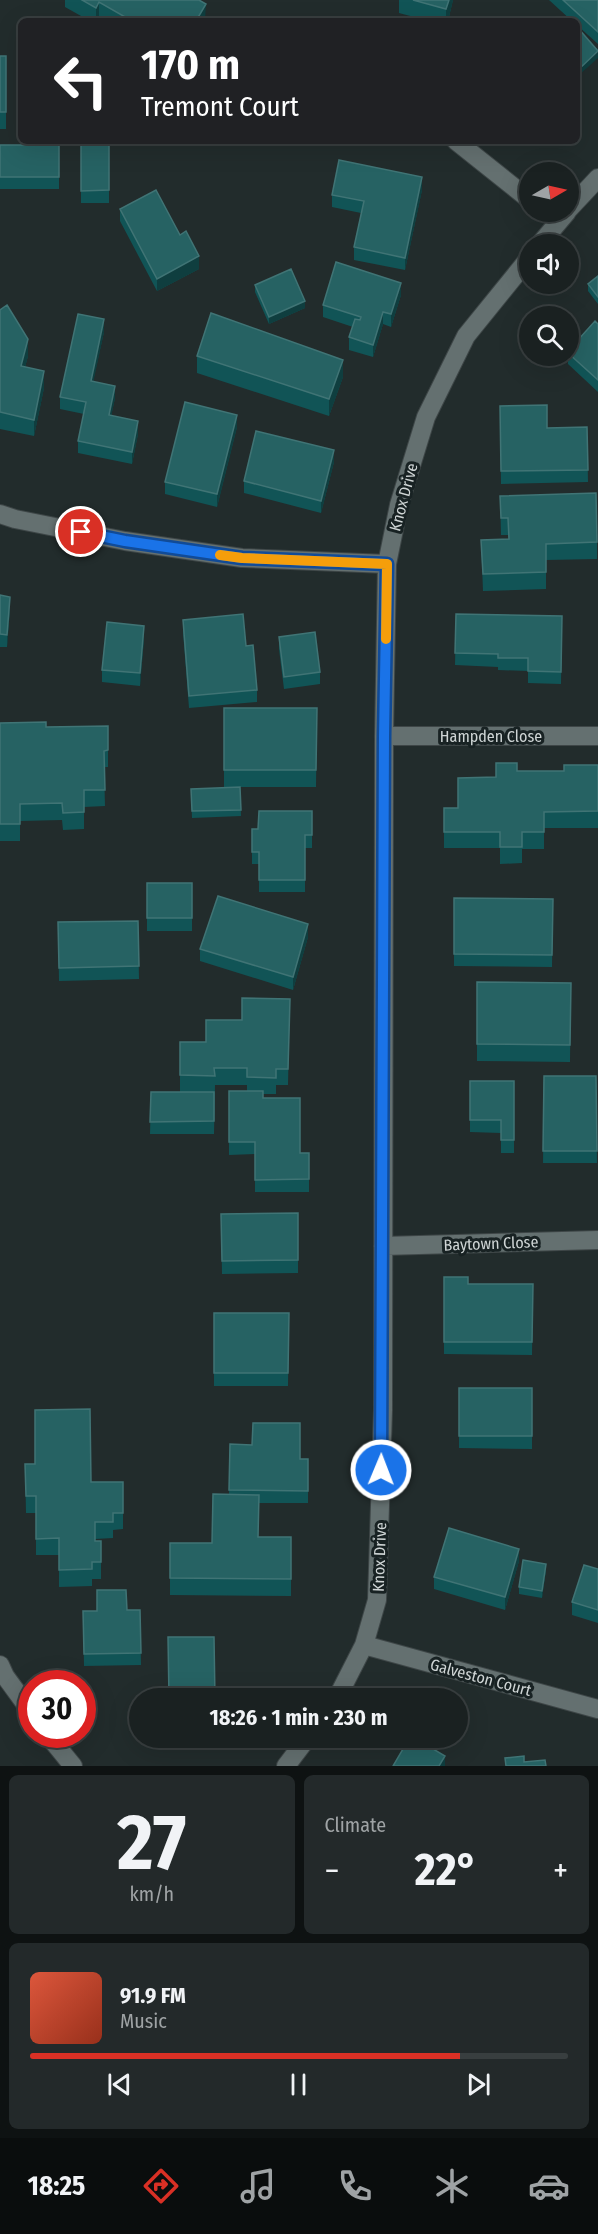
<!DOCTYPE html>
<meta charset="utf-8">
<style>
body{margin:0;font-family:"Fira Sans Condensed",sans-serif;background:#23292a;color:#f1f3f6;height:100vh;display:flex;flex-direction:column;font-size:22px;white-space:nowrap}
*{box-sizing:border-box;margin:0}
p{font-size:20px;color:#9fa3a5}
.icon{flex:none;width:33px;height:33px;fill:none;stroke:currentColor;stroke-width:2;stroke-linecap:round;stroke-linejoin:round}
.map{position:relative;height:1766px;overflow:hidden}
.drawer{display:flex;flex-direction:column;gap:9px;padding:9px;background:#0e1212;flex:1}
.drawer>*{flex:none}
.hud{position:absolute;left:18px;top:18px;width:562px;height:126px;border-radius:9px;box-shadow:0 6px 24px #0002,0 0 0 2px #383e3f;background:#202124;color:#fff;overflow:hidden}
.needle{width:39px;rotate:81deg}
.buttons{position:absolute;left:519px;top:162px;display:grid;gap:12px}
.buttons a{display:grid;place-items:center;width:60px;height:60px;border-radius:50%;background:#1a2121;box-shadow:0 6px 24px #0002,0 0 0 2px #383e3f;font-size:30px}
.speed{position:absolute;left:18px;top:1670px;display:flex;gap:12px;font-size:30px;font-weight:700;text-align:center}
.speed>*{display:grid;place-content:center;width:78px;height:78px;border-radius:50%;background:#1a2121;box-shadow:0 6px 24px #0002,0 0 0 2px #383e3f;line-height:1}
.speed .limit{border:9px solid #d22;background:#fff;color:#111}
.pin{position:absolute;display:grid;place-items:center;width:51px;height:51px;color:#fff;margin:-26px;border:3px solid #fff;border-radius:50%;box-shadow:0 2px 6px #0007}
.me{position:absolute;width:66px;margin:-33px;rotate:1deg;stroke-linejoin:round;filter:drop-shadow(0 0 4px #0008)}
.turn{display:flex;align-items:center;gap:21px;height:126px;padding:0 24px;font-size:27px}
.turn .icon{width:78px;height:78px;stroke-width:2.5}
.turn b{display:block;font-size:42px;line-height:51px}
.big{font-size:45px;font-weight:700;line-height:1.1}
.drawer .widget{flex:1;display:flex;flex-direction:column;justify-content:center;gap:9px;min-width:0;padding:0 21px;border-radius:9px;background:#23292a}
.drawer .dial{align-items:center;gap:0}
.dial b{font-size:78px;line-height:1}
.song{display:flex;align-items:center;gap:18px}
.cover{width:72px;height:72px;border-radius:9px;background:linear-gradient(135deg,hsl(10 70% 55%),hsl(10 70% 35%))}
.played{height:6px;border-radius:3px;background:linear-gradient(90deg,#d93025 80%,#383e3f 80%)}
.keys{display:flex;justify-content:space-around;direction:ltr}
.heat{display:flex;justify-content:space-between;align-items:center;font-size:33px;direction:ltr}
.drawer .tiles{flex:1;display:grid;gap:9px;grid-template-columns:1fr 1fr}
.widget:last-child{grid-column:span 2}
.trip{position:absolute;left:129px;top:1688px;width:339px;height:60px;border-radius:30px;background:#1a2121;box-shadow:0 6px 24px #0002,0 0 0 2px #383e3f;font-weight:700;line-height:60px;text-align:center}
.menu{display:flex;height:96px;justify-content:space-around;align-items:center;background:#0a0d0d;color:#9fa3a5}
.menu .icon{width:42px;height:42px}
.menu .active{color:#d93025}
.menu b{font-size:27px;color:#f1f3f6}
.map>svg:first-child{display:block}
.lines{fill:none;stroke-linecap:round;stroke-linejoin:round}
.street-casing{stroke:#3e4647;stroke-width:20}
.street{stroke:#647070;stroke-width:18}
.wall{fill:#115456}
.shaded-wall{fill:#0f3e3f}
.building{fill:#266263;stroke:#407475;stroke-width:1.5}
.route-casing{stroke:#114b97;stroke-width:15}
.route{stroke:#1a73e8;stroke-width:10}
.slow{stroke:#f59e0b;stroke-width:10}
.labels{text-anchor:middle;stroke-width:6;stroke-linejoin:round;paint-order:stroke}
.street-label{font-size:16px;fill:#cfd5d5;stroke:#182223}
</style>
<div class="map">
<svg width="598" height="1766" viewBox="0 0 598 1766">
<rect width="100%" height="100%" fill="#222c2c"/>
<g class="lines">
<defs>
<path id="street" d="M456 141 530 200
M568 210 598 178
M540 244 567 212
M0 514 15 519 125 541 242 558 387 564
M384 736H598
M383 1246 598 1240
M364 1645 598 1709
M0 1665 5 1676 32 1713
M337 1698 364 1645 377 1600 383 1410 384 736 387 564 399 505 426 417 466 336 530 257
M47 1734 73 1766
M286 1766 308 1737"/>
</defs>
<use href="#street" class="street-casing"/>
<use href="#street" class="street"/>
</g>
<path class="wall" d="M65 0H199L206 21H102L99 19 98 21H90L65 7Z
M399 0H453L448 21H429L399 13Z
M549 0H598V44L578 26V21H572Z
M0 56H6V129H0Z
M81 141H109V203H81Z
M0 145H59V189H0Z
M422 190 405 270 354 260V247L361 213 332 207V195Z
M120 209 180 235 199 269 157 291 120 221Z
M598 276V304L588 291V284Z
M255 285 305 308 269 324 255 292Z
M401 295 391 327 383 324 373 357 349 350V337L353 327 323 317V305Z
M0 310 28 356 25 367 44 388 34 436 0 429Z
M598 324V392L568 364V351Z
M104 332 93 381 115 398 111 416 138 434 132 464 78 453V441L84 414 60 409V397Z
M197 356 343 377 329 416 197 373Z
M500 406 547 428 587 427 588 482 501 484Z
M237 427 217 507 165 494V482Z
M334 462 321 513 244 493V481Z
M500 496 597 542V559L546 560V589L483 591 481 540 509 539 508 535H501Z
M0 595 10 609 7 647H0Z
M456 614 562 616 561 684 528 683V671L498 670V667L455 665Z
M183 620 246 646 257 690V702L189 708 183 632Z
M279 637 320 672V684L284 689 279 649Z
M144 639 140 686 102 682V670Z
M224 708H317L316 787H224Z
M0 723 46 727 108 726V767H104L105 806 84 807V829L63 830 62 820 20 821V841H0Z
M598 765V828H544V849H522V863L500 864V848H444V808H458L496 777 517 771H564Z
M240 787 241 816 192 818 191 789Z
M312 811V848H305V892H259V864H252V829H258Z
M147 883H192V931H147Z
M454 898 553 899 552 967 454 966Z
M138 921 139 979 59 981 58 922Z
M308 937 293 990 200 961V949Z
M477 982 571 983 570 1062 477 1061Z
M290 999 288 1085H276V1094H263V1098L300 1153H309V1192H255V1154L229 1155V1091H247V1085H215L214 1134H150L151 1092H180V1042H206L242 1020Z
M544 1076H596L597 1163H543Z
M470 1081H514V1153H501V1133L470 1132Z
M298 1213V1273L222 1274 221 1214Z
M444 1277 468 1284H533L532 1355 444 1354Z
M214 1313H289L288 1386H214Z
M459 1388H532V1449L459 1448Z
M230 1444 300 1459H308V1503H259L258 1537H291V1596L170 1595V1543H212L229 1494Z
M25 1464 91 1482H123V1529L113 1530V1538L95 1539V1541H101V1579H92V1586L59 1587V1555H36V1513H26Z
M519 1561 505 1610 434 1589V1577Z
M598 1569V1623L572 1615V1602Z
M546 1570 542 1598 519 1594V1587Z
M97 1590 127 1610H140L141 1665 84 1666 83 1611H97Z
M170 1737H216V1742H170Z"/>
<path class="shaded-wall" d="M449 0H453L448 21H446V9Z
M99 2V19L98 21H96V8Z
M206 4 205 21H196Z
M598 52V58L578 76V70Z
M422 177V190L405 270V258Z
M199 256V269L157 291V279Z
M401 283V295L391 327V314Z
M305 301V308L269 324V317Z
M383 312V324L373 357V345Z
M104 319V332L91 393V381Z
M28 339V356L21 383V366Z
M343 360V377L329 416V399Z
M44 371V388L34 436V420Z
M115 386V398L109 427V415Z
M237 415V427L217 507V494Z
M138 421V434L132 464V452Z
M334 450V462L321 513V501Z
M10 597V609L7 647V635Z
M144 626V639L140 686V673Z
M308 924V937L293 990V977Z
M519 1549V1561L505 1610V1597Z
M546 1564V1570L542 1598V1591Z
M445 1756V1766H439Z"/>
<path class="building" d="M82 0H199L206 4 196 21H132L99 2 96 8Z
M413 0H449L446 9Z
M563 0H598V32Z
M578 28 598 51 578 70Z
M0 56H6V112H0Z
M81 141H109V190L81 191Z
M0 145H59V177H0Z
M339 160 422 177 405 258 354 247 364 201 332 195Z
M156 190 180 235 186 231 199 256 157 279 120 209Z
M336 262 401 283 391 314 383 312 373 345 349 337 355 319 360 320 361 317 323 305Z
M291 269 305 301 269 317 255 285Z
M598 276V297L588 284Z
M7 305 28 339 21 366 44 371 34 420 0 412V310Z
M211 313 343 360 329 399 197 356Z
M78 314 104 319 91 381 115 386 109 415 138 421 132 452 78 441 86 402 60 397Z
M595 321 598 324V380L568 353V351Z
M185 402 237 415 217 494 165 482Z
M547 405V428L587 427 588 470 501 471 500 406Z
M256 431 334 450 321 501 244 481Z
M596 493 597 542 546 544V572L483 574 481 540 509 539 508 518H501L500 496Z
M0 595 10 597 7 635 0 634Z
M243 614 246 646 253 645 257 690 189 696 183 620Z
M456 614 562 616 561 672 528 671V658H498V654L455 653Z
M107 622 144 626 140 673 102 670Z
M315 632 320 672 284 677 279 637Z
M224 708H317L316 770H224Z
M46 722V727L108 726V750L104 751 105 790H84V812L63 813 62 803 20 804V824H0V723Z
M496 763H517V771H564V765H598V811L544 812V832H522V847H500V832H444V808H458V778L496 777Z
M240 787 241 810 192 811 191 789Z
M259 811H312V835H305V880H259V852H252V829H258Z
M147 883H192V918H147Z
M218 896 308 924 293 977 200 949Z
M454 898 553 899 552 955 454 954Z
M138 921 139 966 59 968 58 922Z
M477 982 571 983 570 1045 477 1044Z
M242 998 290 999 288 1069H276V1078L247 1077V1068H214L215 1076 180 1075V1042H206V1020H242Z
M544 1076H596L597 1151H543Z
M470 1081H514V1140H501V1120H470Z
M229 1091H263V1098H300V1153H309V1179L255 1180V1142H229Z
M151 1092H214V1121L150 1122Z
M298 1213V1260L222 1261 221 1214Z
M444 1277H468V1284H533L532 1342H444Z
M214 1313H289L288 1373H214Z
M459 1388H532V1436H459Z
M90 1409 91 1482H123V1513H113V1522H95V1541H101V1562H92V1569L59 1570V1538L36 1539V1496H26L25 1464H35V1410Z
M253 1423H300V1459H308V1491L229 1490 230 1444 252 1445Z
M213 1494 259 1495 258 1537H291V1579L170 1578V1543H212Z
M449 1528 519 1549 505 1597 434 1577Z
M523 1560 546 1564 542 1591 519 1587Z
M584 1565 598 1569V1610L572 1602Z
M97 1590H126L127 1610H140L141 1653 84 1654 83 1611H97Z
M168 1637H214L215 1698H169Z
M410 1737H413L445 1756 439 1766H393Z
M524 1756V1762L545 1760 546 1766H506L505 1758Z"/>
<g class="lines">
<defs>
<path id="route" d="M81 532 125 541 242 558 387 564 384 736 381 1470"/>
</defs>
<use href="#route" class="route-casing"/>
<use href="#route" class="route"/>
<path class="slow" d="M220 555 242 558 387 564 386 639"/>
</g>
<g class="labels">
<g class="street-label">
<text transform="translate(403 497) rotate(-75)" y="6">Knox Drive</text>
<text x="491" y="742">Hampden Close</text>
<text transform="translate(491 1243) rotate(-2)" y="6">Baytown Close</text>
<text transform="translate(379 1557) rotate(-88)" y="6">Knox Drive</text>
<text transform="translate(481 1677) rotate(15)" y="6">Galveston Court</text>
</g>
</g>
</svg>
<div class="buttons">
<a><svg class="needle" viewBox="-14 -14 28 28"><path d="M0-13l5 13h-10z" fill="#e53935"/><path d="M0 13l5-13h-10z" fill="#9fa3a5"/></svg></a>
<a><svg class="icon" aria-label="sound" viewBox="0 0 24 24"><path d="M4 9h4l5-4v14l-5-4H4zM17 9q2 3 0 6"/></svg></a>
<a><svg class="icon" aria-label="search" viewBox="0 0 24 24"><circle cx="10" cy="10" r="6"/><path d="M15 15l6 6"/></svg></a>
</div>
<div class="speed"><div class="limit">30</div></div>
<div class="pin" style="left:81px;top:532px;background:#d93025"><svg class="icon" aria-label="arrive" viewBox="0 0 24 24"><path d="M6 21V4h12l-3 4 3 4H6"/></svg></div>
<svg class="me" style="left:381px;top:1470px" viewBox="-20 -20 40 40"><circle r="17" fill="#1a73e8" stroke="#fff" stroke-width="3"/><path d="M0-11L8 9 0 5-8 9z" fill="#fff"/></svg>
<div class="trip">18:26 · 1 min · 230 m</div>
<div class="hud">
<div class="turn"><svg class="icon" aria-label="left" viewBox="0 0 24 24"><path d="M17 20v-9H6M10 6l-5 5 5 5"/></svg><div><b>170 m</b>Tremont Court</div></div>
</div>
</div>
<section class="drawer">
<div class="tiles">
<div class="widget dial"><b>27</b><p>km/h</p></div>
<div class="widget"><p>Climate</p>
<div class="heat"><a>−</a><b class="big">22°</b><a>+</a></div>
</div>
<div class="widget">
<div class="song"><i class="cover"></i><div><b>91.9 FM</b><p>Music</p></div></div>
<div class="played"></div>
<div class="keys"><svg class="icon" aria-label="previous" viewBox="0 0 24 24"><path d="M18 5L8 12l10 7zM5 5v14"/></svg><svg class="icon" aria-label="pause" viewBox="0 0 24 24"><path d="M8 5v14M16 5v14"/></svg><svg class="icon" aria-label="next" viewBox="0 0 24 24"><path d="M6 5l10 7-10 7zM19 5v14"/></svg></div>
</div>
</div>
</section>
<nav class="menu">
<b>18:25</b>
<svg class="icon active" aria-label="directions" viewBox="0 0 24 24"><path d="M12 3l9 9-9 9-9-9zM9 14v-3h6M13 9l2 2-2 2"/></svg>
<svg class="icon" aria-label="music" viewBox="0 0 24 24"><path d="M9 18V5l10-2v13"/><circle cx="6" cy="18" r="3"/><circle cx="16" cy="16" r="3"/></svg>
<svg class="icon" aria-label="phone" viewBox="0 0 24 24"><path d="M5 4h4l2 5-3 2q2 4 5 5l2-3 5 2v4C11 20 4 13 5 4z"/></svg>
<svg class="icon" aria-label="climate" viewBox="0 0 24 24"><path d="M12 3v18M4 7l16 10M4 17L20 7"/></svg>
<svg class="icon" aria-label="car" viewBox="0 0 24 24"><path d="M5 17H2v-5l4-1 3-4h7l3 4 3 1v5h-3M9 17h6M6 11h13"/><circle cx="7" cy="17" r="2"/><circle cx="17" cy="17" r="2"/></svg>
</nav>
